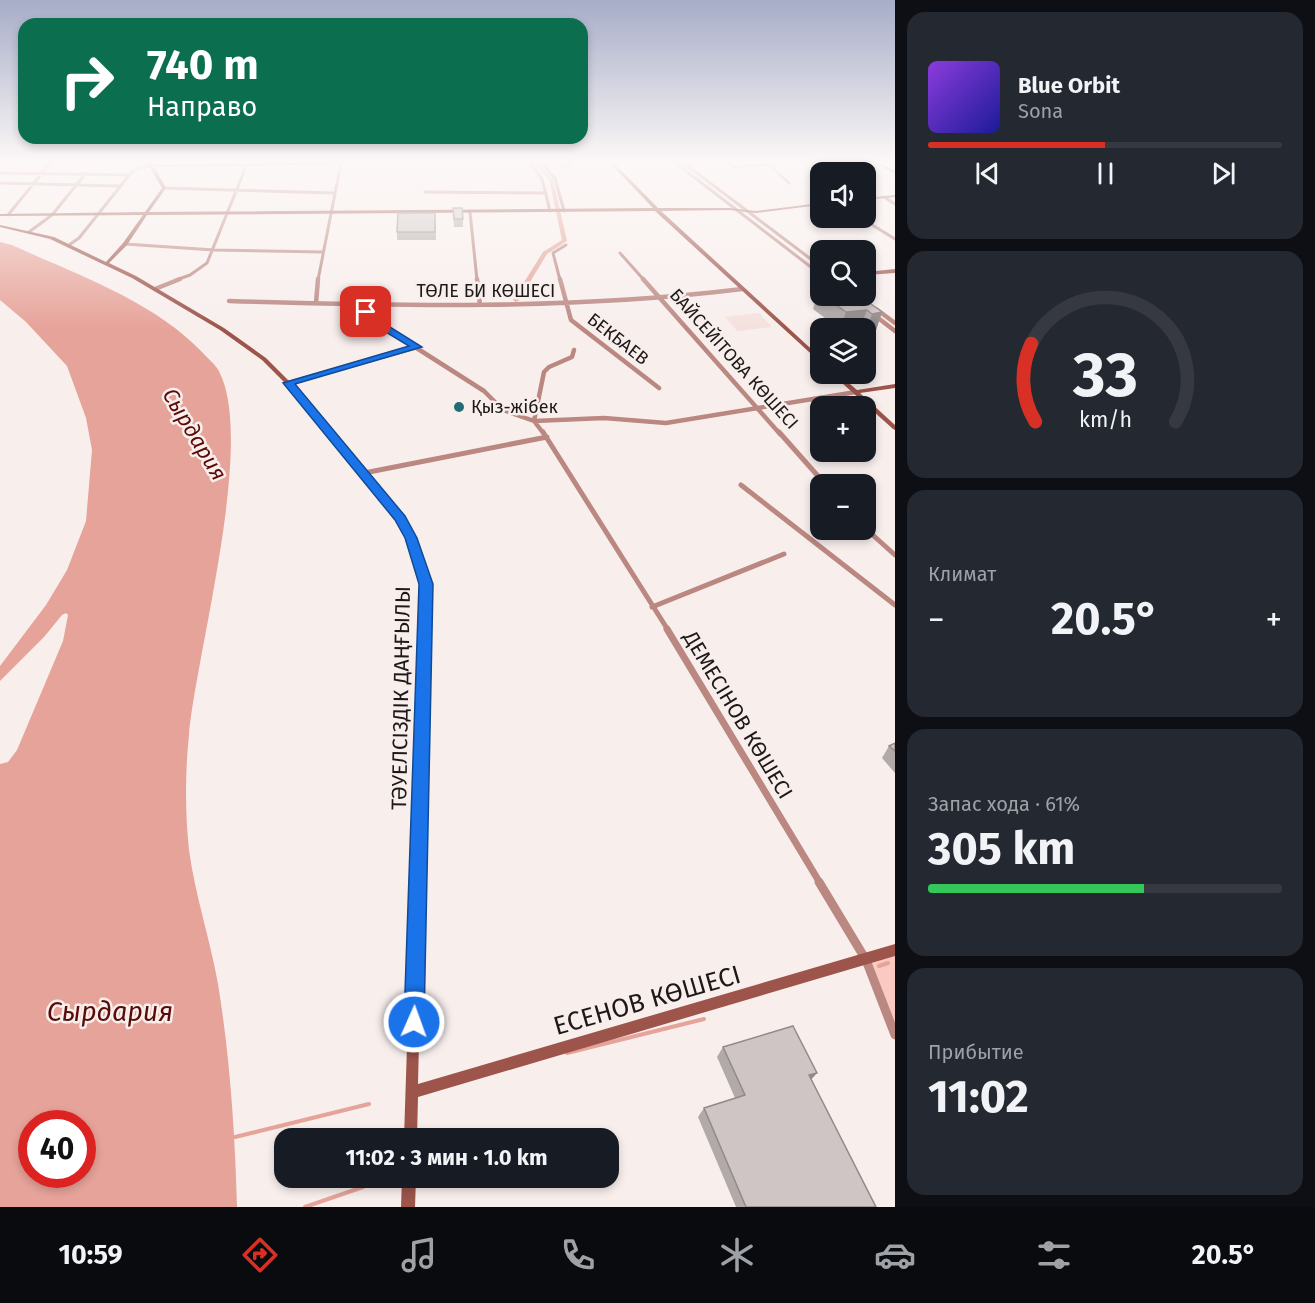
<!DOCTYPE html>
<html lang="ru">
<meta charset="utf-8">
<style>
body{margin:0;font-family:"Fira Sans",sans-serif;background:#242831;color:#f1f3f6;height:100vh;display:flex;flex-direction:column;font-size:22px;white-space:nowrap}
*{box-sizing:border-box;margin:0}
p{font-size:20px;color:#9ea1a6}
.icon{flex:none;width:33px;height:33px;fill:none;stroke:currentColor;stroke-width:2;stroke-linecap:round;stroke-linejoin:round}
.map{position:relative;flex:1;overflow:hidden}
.drawer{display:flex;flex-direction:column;gap:12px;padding:12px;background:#0d0f14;width:420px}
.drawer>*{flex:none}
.banner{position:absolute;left:18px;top:18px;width:570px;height:126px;border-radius:18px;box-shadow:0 3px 9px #0003;background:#0b6e4f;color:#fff;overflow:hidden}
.tools{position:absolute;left:810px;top:162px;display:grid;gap:12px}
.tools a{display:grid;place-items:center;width:66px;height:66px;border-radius:12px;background:#171b24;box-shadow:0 3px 9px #0003;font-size:30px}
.speed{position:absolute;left:18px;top:1110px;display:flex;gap:12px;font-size:30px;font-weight:700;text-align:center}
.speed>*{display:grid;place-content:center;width:78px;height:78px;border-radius:50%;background:#171b24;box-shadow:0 3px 9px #0003;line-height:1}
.speed .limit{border:9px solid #d22;background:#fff;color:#111}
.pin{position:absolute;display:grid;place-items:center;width:51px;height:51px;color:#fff;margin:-26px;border-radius:12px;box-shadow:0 3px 9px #0006}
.me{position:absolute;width:66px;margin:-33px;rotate:2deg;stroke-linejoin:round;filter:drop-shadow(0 0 4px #0008)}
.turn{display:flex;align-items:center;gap:21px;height:126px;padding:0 30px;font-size:27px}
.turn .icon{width:78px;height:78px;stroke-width:2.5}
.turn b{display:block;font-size:42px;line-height:51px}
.big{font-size:45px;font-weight:700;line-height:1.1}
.drawer .tile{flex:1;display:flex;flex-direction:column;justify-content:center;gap:9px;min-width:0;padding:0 21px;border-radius:18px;background:#242831}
.drawer .dial{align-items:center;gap:0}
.dial svg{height:156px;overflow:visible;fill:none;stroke:#363941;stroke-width:7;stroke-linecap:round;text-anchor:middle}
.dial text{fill:#f1f3f6;stroke:none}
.song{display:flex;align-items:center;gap:18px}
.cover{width:72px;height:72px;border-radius:9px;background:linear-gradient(135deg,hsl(270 70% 55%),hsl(240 70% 35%))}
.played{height:6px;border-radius:3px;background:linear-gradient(90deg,#d93025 50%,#363941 50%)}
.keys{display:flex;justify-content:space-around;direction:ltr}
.heat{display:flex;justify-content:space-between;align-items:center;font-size:33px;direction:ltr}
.charge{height:9px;border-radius:4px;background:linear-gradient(90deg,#34c759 61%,#363941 0)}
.trip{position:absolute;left:274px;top:1128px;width:345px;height:60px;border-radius:18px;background:#171b24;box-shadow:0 3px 9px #0003;font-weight:700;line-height:60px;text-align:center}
.tab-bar{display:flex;height:96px;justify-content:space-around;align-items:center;background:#090b0e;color:#9ea1a6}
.tab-bar .icon{width:42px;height:42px}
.tab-bar .on{color:#d93025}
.tab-bar b{font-size:27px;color:#f1f3f6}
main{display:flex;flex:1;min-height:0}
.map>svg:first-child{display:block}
.built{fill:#f4e1de}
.green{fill:#f9c9c2}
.water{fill:#e6a399;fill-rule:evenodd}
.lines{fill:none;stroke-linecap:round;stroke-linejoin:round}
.stream{stroke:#e6a399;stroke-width:4}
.canal{fill:#e6a399;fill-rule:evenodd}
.street-far4{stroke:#bb8881;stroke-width:3}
.street-far3{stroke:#bb8881;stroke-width:4.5}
.street-far2{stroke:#bb8881;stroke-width:5}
.street-far1{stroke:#bb8881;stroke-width:7}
.street{stroke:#bb8881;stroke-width:9}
.secondary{fill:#9c544b;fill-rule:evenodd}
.wall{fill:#b2a9a9}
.shaded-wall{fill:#918a89}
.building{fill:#cfc5c4;stroke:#918a89;stroke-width:1.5}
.route{fill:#1a73e8;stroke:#114b97;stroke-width:1.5}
.poi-dot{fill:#236c77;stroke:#f8efed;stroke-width:2}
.labels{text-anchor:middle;stroke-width:5;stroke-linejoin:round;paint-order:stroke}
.far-street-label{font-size:18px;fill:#1d1919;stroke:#f8efed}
.far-poi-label{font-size:18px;fill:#1d1919;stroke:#f8efed;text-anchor:start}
.street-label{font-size:21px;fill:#1d1919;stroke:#f8efed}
.water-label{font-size:22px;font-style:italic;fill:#5a0b08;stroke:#f8efed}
.near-street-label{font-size:26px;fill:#1d1919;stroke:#f8efed}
.near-water-label{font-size:27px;font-style:italic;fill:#5a0b08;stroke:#f8efed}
</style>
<main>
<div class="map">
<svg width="895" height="1207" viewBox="0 0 895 1207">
<rect width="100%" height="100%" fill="#f8efed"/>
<path class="built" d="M759 313 772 327 737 331 725 317Z"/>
<path class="green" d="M895 951V1030L867 959Z"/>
<path class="water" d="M0 242 12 245C77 275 152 300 202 352 206 357 213 362 217 368 258 433 196 654 189 735 185 772 185 813 189 850 195 895 210 939 218 984 230 1057 235 1133 237 1207H0V764L8 762 17 750 63 641 68 615 66 613 62 615 44 637 0 681V666L46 605 67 570 86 521 92 450 86 418 67 366 26 322 0 300ZM32 1124H82V1174H32Z"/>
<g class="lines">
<path class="stream" d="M879 966 888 963
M567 1053 704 1019
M235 1137 369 1104
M305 1207 363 1187"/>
<path class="canal" d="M532 161H536L553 179 567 241 547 254 519 300 516 302 513 300 543 252 562 240 549 179Z"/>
<path class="street-far4" d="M528 161 542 179 550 211
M540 161 555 178 564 211
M673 161 820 274
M681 161 820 266
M725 161 735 167 804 161
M808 161 827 172
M768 164 789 183
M0 173 129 175
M0 183 119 186
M164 188 335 193
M425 192 546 193
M884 197 895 204
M470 212 477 280
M8 215 52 161
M861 218 895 239
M29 232 52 215 86 173
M125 244 214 250 323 252
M69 245 79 238 131 173 138 168 151 166
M620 253 644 280
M176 280 190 275 207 263 247 164
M318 280 341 163
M560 280 553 253 566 245"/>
<path class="street-far3" d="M477 279 480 305
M560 279 571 320 659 388
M643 279 780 434
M155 289 180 279
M229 301C400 306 572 310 742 289
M316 303 318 279
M360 305 382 326 484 391 503 410 534 421 604 418 666 423 856 392
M876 309 895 323
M873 314 895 331
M288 383 417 347
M534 421 544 434
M534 421 544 372 549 367 572 357 574 350"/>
<path class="street-far2" d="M543 432 668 630
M779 432 825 484
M364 473 547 437
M741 485 895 605
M866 529 895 555
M652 607 784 554"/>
<path class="street-far1" d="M667 629 820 883"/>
<path class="street" d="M819 882 866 960 895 1035"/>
<path class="secondary" d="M146 161H150L152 165 423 161H472L470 162 154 167 166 188 149 212 653 208 608 161H612L658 208H729L756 211 820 203V205L756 213 729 210 661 211 820 357V362L655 211 147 215 127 245 109 263 136 276 224 328 266 358 290 382 403 516 415 538 430 584 418 1084 895 944V956L418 1097 417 1138H404L422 584 407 538 397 519 286 384 262 360 220 330 132 278 50 239 0 227V225L54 237 106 262 123 243 143 215 0 216V214L145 212 162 188Z
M871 161H875L895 171V174Z
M895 195V197L866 200V198Z
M895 269V273L866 275V272Z
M832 374H838L857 390 895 384V388L860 393 895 425V430L893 429Z
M402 1178H416L415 1207H401Z"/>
</g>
<path class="wall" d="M560 161H571L570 169H563Z
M453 208 463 219V227H454Z
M435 213 436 240H397V232Z
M818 291H820V296H860L882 312 876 330 866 331V328H862L860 327 851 328H838L813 309Z
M895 743V773L882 758 889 746Z
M723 1047 811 1080 876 1207H736L698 1117 704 1108 735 1098 717 1057Z"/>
<path class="shaded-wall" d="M867 310 860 327 840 328 846 312Z
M882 312 876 330 866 331 872 314Z
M817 1073 809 1082V1075Z"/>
<path class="building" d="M453 208H462L463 219H454Z
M398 213H435V232H397Z
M824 296H860L882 312 872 314 867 310 846 312Z
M895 743V751L889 746Z
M793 1026 817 1073 809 1075 876 1207H746L704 1108 745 1095 723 1047Z"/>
<linearGradient id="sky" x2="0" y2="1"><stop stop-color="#a7adc8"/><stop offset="0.49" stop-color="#fcf8f7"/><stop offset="1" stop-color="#fcf8f7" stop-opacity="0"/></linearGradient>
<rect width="895" height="330" fill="url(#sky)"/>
<path class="route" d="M363 310H369L385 324 422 347 295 384 405 516 417 538 433 584 424 1022 421 1029 414 1032 407 1029 404 1022 419 584 405 538 395 520 283 383 409 346 379 328 363 314Z"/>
<circle class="poi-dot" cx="459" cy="407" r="6"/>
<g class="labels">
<g class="far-street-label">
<text x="486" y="297">ТӨЛЕ БИ КӨШЕСІ</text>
<text transform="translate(618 339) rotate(38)" y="6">БЕКБАЕВ</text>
<text transform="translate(734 359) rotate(48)" y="6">БАЙСЕЙІТОВА КӨШЕСІ</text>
</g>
<g class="far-poi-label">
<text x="471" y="413">Қыз-жібек</text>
</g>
<g class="street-label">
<text transform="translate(401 698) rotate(-89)" y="7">ТӘУЕЛСІЗДІК ДАҢҒЫЛЫ</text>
<text transform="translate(738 715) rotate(59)" y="7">ДЕМЕСІНОВ КӨШЕСІ</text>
</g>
<g class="water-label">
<text transform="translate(195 434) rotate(59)" y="8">Сырдария</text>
</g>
<g class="near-street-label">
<text transform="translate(647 1000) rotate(-16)" y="9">ЕСЕНОВ КӨШЕСІ</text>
</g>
<g class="near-water-label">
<text x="110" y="1021">Сырдария</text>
</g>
</g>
</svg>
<div class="tools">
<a><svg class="icon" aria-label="sound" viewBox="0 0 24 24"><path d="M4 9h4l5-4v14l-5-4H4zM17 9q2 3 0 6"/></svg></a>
<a><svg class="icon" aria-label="search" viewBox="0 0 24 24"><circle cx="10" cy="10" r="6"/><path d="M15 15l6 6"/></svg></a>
<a><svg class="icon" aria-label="layers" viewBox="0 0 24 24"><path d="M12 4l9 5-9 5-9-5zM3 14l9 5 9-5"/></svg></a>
<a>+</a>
<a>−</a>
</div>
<div class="speed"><div class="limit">40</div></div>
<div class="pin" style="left:366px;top:312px;background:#d93025"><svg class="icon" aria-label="arrive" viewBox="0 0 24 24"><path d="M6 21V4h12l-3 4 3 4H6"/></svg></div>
<svg class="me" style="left:414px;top:1022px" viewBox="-20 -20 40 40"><circle r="17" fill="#1a73e8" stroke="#fff" stroke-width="3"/><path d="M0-11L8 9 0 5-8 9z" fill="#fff"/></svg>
<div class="trip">11:02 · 3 мин · 1.0 km</div>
<div class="banner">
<div class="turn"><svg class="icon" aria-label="right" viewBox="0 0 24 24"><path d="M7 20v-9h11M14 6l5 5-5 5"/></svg><div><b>740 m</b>Направо</div></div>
</div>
</div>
<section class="drawer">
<div class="tile">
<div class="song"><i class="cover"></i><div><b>Blue Orbit</b><p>Sona</p></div></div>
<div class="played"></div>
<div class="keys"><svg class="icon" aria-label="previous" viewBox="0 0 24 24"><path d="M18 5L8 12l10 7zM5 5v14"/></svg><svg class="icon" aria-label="pause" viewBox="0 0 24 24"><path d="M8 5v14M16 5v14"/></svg><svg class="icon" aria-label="next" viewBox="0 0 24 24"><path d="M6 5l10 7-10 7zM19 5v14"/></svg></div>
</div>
<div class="tile dial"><svg viewBox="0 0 100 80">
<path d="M14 69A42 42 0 1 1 86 69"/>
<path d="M14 69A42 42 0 0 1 12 29" stroke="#d93025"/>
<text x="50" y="56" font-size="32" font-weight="700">33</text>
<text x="50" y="72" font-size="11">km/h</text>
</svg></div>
<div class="tile"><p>Климат</p>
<div class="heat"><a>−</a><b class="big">20.5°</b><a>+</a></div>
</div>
<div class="tile"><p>Запас хода · 61%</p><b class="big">305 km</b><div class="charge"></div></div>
<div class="tile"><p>Прибытие</p><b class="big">11:02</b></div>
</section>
</main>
<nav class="tab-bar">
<b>10:59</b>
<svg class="icon on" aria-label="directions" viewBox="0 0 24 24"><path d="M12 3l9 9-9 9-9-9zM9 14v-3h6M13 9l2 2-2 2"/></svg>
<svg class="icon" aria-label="music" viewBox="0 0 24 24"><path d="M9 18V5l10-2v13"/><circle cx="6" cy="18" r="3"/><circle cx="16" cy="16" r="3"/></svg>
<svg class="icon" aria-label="phone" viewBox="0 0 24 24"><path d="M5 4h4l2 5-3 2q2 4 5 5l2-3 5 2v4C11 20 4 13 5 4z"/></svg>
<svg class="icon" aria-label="climate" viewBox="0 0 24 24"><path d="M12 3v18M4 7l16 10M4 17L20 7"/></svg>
<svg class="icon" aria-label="car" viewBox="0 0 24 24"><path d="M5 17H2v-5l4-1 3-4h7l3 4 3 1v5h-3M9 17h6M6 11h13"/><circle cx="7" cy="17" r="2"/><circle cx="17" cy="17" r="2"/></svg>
<svg class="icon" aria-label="filters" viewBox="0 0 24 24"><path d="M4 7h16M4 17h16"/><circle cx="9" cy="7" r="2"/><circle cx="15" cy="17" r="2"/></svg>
<b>20.5°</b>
</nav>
